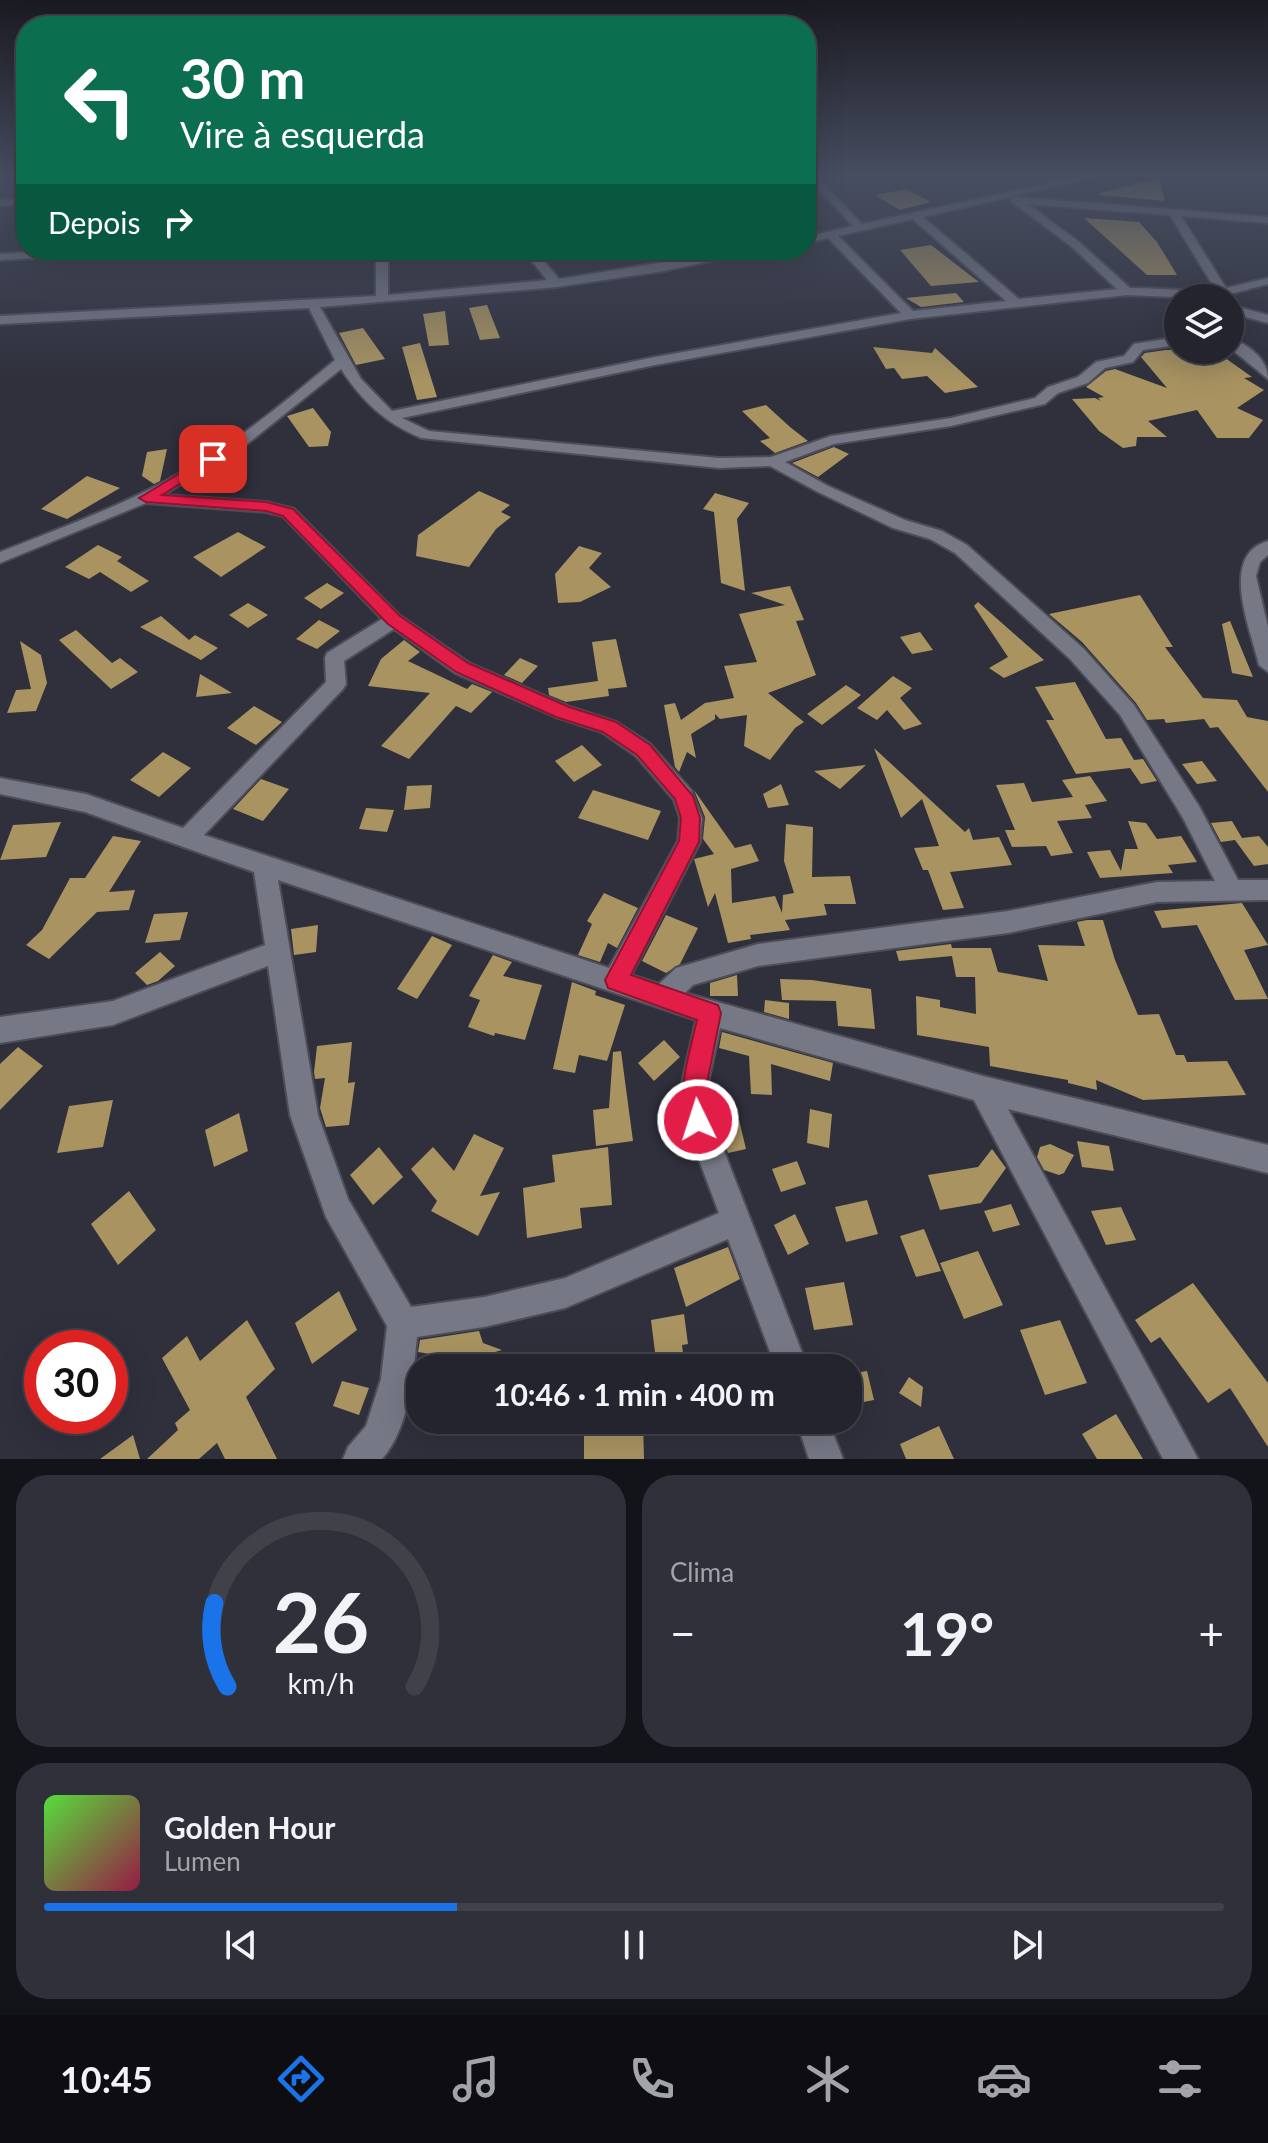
<!DOCTYPE html>
<html lang="pt">
<meta charset="utf-8">
<style>
body{margin:0;font-family:Lato,sans-serif;background:#2f3039;color:#f1f3f6;height:100vh;display:flex;flex-direction:column;font-size:30px;white-space:nowrap}
*{box-sizing:border-box;margin:0}
p{font-size:26px;color:#a3a4aa}
.icon{flex:none;width:44px;height:44px;fill:none;stroke:currentColor;stroke-width:2;stroke-linecap:round;stroke-linejoin:round}
.map{position:relative;height:1459px;overflow:hidden}
.drawer{display:flex;flex-direction:column;gap:16px;padding:16px;background:#131419;flex:1}
.drawer>*{flex:none}
.top-card{position:absolute;left:16px;top:16px;width:800px;height:244px;border-radius:32px;box-shadow:0 8px 32px #0002,0 0 0 2px #404149;background:#0b6e4f;color:#fff;overflow:hidden}
.fabs{position:absolute;left:1164px;top:284px;display:grid;gap:16px}
.fabs a{display:grid;place-items:center;width:80px;height:80px;border-radius:50%;background:#23242d;box-shadow:0 8px 32px #0002,0 0 0 2px #404149;font-size:40px}
.speed{position:absolute;left:24px;top:1330px;display:flex;gap:16px;font-size:40px;font-weight:700;text-align:center}
.speed>*{display:grid;place-content:center;width:104px;height:104px;border-radius:50%;background:#23242d;box-shadow:0 8px 32px #0002,0 0 0 2px #404149;line-height:1}
.speed .limit{border:12px solid #d22;background:#fff;color:#111}
.pin{position:absolute;display:grid;place-items:center;width:68px;height:68px;color:#fff;margin:-34px;border-radius:16px;box-shadow:0 4px 12px #0006}
.me{position:absolute;width:88px;margin:-44px;rotate:356deg;stroke-linejoin:round;filter:drop-shadow(0 0 6px #0008)}
.turn{display:flex;align-items:center;gap:28px;height:168px;padding:0 32px;font-size:36px}
.turn .icon{width:104px;height:104px;stroke-width:2.5}
.turn b{display:block;font-size:56px;line-height:68px}
.then{display:flex;align-items:center;height:76px;padding:0 32px;background:#0003;gap:16px;font-size:30px}
.big{font-size:60px;font-weight:700;line-height:1.1}
.drawer .card{flex:1;display:flex;flex-direction:column;justify-content:center;gap:12px;min-width:0;padding:0 28px;border-radius:32px;background:#2f3039}
.drawer .dial{align-items:center;gap:0}
.dial svg{height:208px;overflow:visible;fill:none;stroke:#404149;stroke-width:7;stroke-linecap:round;text-anchor:middle}
.dial text{fill:#f1f3f6;stroke:none}
.song{display:flex;align-items:center;gap:24px}
.cover{width:96px;height:96px;border-radius:12px;background:linear-gradient(135deg,hsl(110 70% 55%),hsl(340 70% 35%))}
.played{height:8px;border-radius:4px;background:linear-gradient(90deg,#1a73e8 35%,#404149 35%)}
.keys{display:flex;justify-content:space-around;direction:ltr}
.heat{display:flex;justify-content:space-between;align-items:center;font-size:44px;direction:ltr}
.drawer .tiles{flex:1;display:grid;gap:16px;grid-template-columns:1fr 1fr}
.card:last-child{grid-column:span 2}
.trip{position:absolute;left:406px;top:1354px;width:456px;height:80px;border-radius:32px;background:#23242d;box-shadow:0 8px 32px #0002,0 0 0 2px #404149;font-weight:700;line-height:80px;text-align:center}
.tabs{display:flex;height:128px;justify-content:space-around;align-items:center;background:#0e0e12;color:#a3a4aa}
.tabs .icon{width:56px;height:56px}
.tabs .current{color:#1a73e8}
.tabs b{font-size:36px;color:#f1f3f6}
.map>svg:first-child{display:block}
.building{fill:#a89361}
.lines{fill:none;stroke-linecap:round;stroke-linejoin:round}
.minor-casing{stroke:#4c4d57;stroke-width:4}
.minor{fill:#767886;fill-rule:evenodd}
.route{fill:#e11d48;stroke:#92132f;stroke-width:2}
</style>
<div class="map">
<svg width="1268" height="1459" viewBox="0 0 1268 1459">
<rect width="100%" height="100%" fill="#2f303c"/>
<path class="building" d="M1159 178 1165 201 1100 195V193Z
M906 189 931 202 900 210 875 195Z
M1084 218 1139 222 1157 242 1177 275H1147Z
M931 245 979 282 931 286 900 250Z
M956 293 964 302 921 307 906 298Z
M487 305 500 338 480 340 469 308Z
M445 311 449 345 429 346 423 314Z
M363 328 385 359 356 365 339 333Z
M420 343 437 397 417 400 402 347Z
M873 347 932 353 935 348 978 387 945 393 927 376 902 379 894 368 886 369Z
M1166 350H1214L1252 377 1244 378 1264 390 1237 408 1263 420 1249 438H1217L1197 410 1148 421 1167 437H1137L1136 446 1123 448 1099 431 1072 399 1095 398 1101 401 1098 398 1104 397 1086 387 1106 371 1115 369 1167 388 1141 357 1145 353Z
M766 405 790 427 808 441 775 453 760 441 770 438 742 411Z
M313 408 331 432 328 446 309 447 287 416Z
M834 447 849 454 818 477 792 463Z
M167 449 160 481 154 484 142 476 147 452Z
M87 476 120 488 67 519 41 509Z
M479 491 510 505 501 512 511 517 496 529 469 567 416 556 418 535Z
M715 493 749 503 737 519 745 591 721 583 714 512 703 509Z
M238 532 266 547 221 577 193 557Z
M98 545 122 557 117 561 149 581 131 592 100 572 89 579 65 567Z
M579 546 602 553 589 568 611 587 580 602 558 603 555 574Z
M327 583 344 593 321 609 304 598Z
M790 586 804 620 796 621 816 675 768 693 804 722 795 728 770 760 744 746 747 715 720 719 715 714V719L691 734 696 758 687 752 679 772 675 767 664 705 675 703 681 720 705 703 734 698 724 666 757 662 739 614 785 605 751 593Z
M1140 595 1173 647H1165L1203 698 1237 700 1247 717 1268 721V792L1218 727 1210 728 1204 719 1166 723 1164 719 1147 720 1136 703 1082 642 1049 614Z
M978 602 1044 660 1004 678 989 668 1008 657 974 606Z
M248 603 268 615 248 628 229 615Z
M161 616 189 640 195 635 218 648 201 660 140 627Z
M319 620 340 631 317 649 296 639Z
M1230 621 1253 677 1232 673 1222 624Z
M76 630 112 663 120 658 138 672 111 689 59 640Z
M920 632 933 650 912 654 900 637Z
M616 639 627 687 608 689 609 696 566 702 549 695 548 688 598 681 592 642Z
M404 640 420 652 408 661 467 689 472 684 492 692 471 713 456 706 409 759 381 746 430 693 368 686 381 659Z
M20 641 41 655 47 683 36 711 7 713 16 690 31 689Z
M520 658 538 666 522 683 504 675Z
M200 674 232 693 196 697Z
M893 676 912 688 900 698 922 724 904 730 887 710 877 720 857 708Z
M1075 682 1106 739 1121 738 1134 760 1143 759 1157 781 1141 784 1130 768 1076 774 1046 720H1054L1035 687Z
M846 685 861 695 822 725 807 714Z
M254 706 282 722 256 745 227 728Z
M582 745 602 765 574 782 555 761Z
M874 748 965 832 969 828 973 840 999 837 1012 865 950 872 964 908 943 910 928 870H923L914 848 939 846 922 799 901 818Z
M163 752 191 768 159 797 130 780Z
M1202 761 1217 781 1197 784 1182 764Z
M866 765 840 789 814 771Z
M1090 776 1107 801 1085 805 1092 818 1057 821 1073 853 1051 856 1046 846 1012 847 1005 830H1015L996 785 1024 783 1032 802 1073 797 1062 780Z
M261 779 289 789 263 821 233 809Z
M781 784 789 805 768 808 763 794Z
M432 785 430 808 404 810 407 786Z
M593 790 661 811 648 840 578 818Z
M694 790 735 848 751 844 759 861 731 869 732 903 775 896 782 913 783 895 794 893 784 861 786 824 813 827 812 877 850 876 856 904H824L827 915 785 920 790 930 750 935 751 939 728 943 715 893 708 907 694 859 714 854 703 839 705 817Z
M366 808 394 810 387 832 359 829Z
M1128 821 1146 823 1157 839 1181 836 1197 862 1168 865 1173 873 1100 878 1087 852 1110 850 1121 871 1125 849H1138Z
M1232 821 1242 838 1259 836 1268 847V864L1254 866 1235 840 1221 842 1211 823Z
M61 822 46 857 0 860 13 825Z
M113 836 141 841 109 892 135 890 129 910 97 912 49 959 26 945 42 930 70 878H85Z
M604 893 638 908 617 948 608 943 600 962 578 955 592 924 587 921Z
M1242 903 1268 945 1244 950 1268 999 1235 1000 1197 925 1162 928 1154 911Z
M188 912 180 940 145 943 154 914Z
M666 915 698 928 680 964 666 973 642 961Z
M1087 920H1103L1115 960 1138 1015 1159 1014 1176 1055H1184L1187 1062 1227 1061 1246 1095 1143 1100 1096 1080 1097 1090 1068 1083V1080L990 1066 989 1047 917 1035 916 996 940 1000V1007L976 1014 975 977H956L952 956 899 961 896 951 951 944 952 948H991L998 972 1048 981 1038 945 1085 946 1077 922Z
M318 925 316 952 294 955 291 929Z
M432 936 452 945 417 999 397 989Z
M160 952 175 966 158 981 147 985 135 973Z
M493 955 512 962 503 976 542 985 525 1040 495 1033 494 1036 468 1027 480 1000 469 996Z
M737 975 738 996H710V983Z
M780 979 812 980 871 989 875 1029 838 1026 836 1001 782 1000Z
M572 982 596 991 595 995 625 1005 607 1061 579 1055 575 1073 553 1069Z
M765 1000 789 1003V1019L764 1012Z
M722 1032 833 1063 830 1081 771 1064 772 1095 751 1094 749 1056 719 1048Z
M664 1040 680 1057 654 1081 638 1063Z
M352 1042 348 1083 355 1082 349 1125 326 1127 320 1108 325 1078 315 1079 314 1072 317 1046Z
M18 1047 43 1066 0 1110V1064Z
M621 1051 633 1141 596 1146 593 1110 609 1108 613 1052Z
M113 1100 103 1147 57 1153 69 1106Z
M810 1109 832 1114 829 1148 807 1143Z
M239 1113 248 1151 214 1167 205 1130Z
M739 1120 746 1149 728 1153 717 1125Z
M474 1134 504 1148 480 1196 500 1192 478 1236 431 1211 437 1201 411 1169 433 1147 454 1171Z
M1077 1141 1109 1146 1114 1171 1082 1167Z
M1050 1144 1074 1155 1064 1173 1059 1175 1044 1170 1037 1157 1040 1147Z
M379 1147 403 1177 373 1205 350 1175Z
M608 1147 612 1205 580 1208 582 1228 527 1238 523 1188 555 1182 552 1155Z
M992 1149 1006 1168 981 1203 940 1210 928 1175 978 1167Z
M797 1161 806 1184 781 1192 772 1169Z
M129 1191 156 1230 118 1265 91 1224Z
M867 1200 878 1234 846 1242 835 1207Z
M1011 1204 1020 1225 993 1232 984 1211Z
M1121 1207 1136 1240 1106 1245 1091 1211Z
M795 1214 809 1244 788 1255 774 1225Z
M924 1229 941 1271 916 1277 900 1236Z
M728 1247 740 1279 686 1307 674 1268Z
M978 1251 1003 1305 964 1319 940 1263Z
M844 1282 853 1325 814 1330 805 1288Z
M1193 1283 1268 1383V1447L1230 1388 1208 1403 1160 1337 1151 1343 1135 1320Z
M339 1291 357 1330 312 1364 295 1323Z
M684 1314 688 1344 682 1345 685 1368H657L651 1320Z
M247 1320 275 1369 246 1397 277 1459H225L217 1443 199 1459H147L178 1430 175 1423 190 1410 162 1358 187 1336 200 1361Z
M1060 1320 1087 1383 1045 1395 1020 1330Z
M479 1331 483 1343 502 1350 467 1360 418 1352 420 1340Z
M867 1371 874 1400 848 1405V1374Z
M909 1377 923 1387 921 1407 899 1393Z
M342 1381 369 1388 359 1415 333 1406Z
M1116 1414 1143 1459H1097L1082 1434Z
M584 1420H643L644 1459H584Z
M939 1426 954 1459H906L900 1444Z
M133 1435 140 1459H100Z"/>
<g class="lines">
<defs>
<path id="minor" d="M807 177H817L862 224 1079 177H1095L923 217 1019 299 1117 289 1071 246 1012 202V198L1016 197 1268 217V223L1181 216 1226 288 1268 278V284L1223 296 1197 298 1127 295 910 319 655 365 402 418 429 431 719 458 771 457 831 436 951 418 1035 398 1048 387 1078 377 1096 362 1124 356 1134 344 1178 337V345L1143 350 1133 362 1105 368 1088 383 1058 393 1045 404 951 426 834 444 785 462 828 486 905 520 942 531 967 545 1084 649 1134 705 1199 806 1238 880H1268V900L1157 902 1008 933 758 966 693 985 685 993 983 1076 1268 1145V1173L1008 1109 1198 1459H1163L974 1100 720 1028 708 1083 712 1120 808 1368H776L728 1239 565 1308 484 1327 417 1337C413 1377 409 1428 382 1459H343L348 1447 366 1426 381 1379 387 1326 326 1217 290 1115 268 966 113 1025 0 1043V1017L113 1001 265 945 254 872 85 812 0 794V778L86 794 183 828 326 682 325 658 327 653 382 619 283 516 266 512 146 503 0 563V552C71 524 143 498 208 457 253 429 294 394 335 360L309 308 0 324V316L376 296V250H388V295L547 280 523 250H535L559 279 739 250H763L664 271 557 287 320 307 361 379 392 411 655 357 901 313 828 238 806 243V237L853 226ZM1028 204 1170 215 1215 289C1186 292 1160 288 1130 288L1079 242ZM913 219 1006 301 913 311 838 236ZM341 369C362 401 385 423 421 438L719 468 770 466 818 492 893 528 930 539 955 553 1070 659 1120 715 1183 818 1215 881 1157 882 1008 911 758 944 676 968 659 984 631 975 700 842 702 818 691 790 650 744 616 722 570 707 469 663 400 616 294 509 266 502 163 495 246 445ZM394 629 455 673 556 717 602 732 636 756 674 800 680 818 678 841 609 968 204 835 343 689 346 684 344 661ZM278 880 696 1020 682 1083 684 1120 719 1213 565 1278 484 1297 411 1307 348 1199 318 1115Z
M26 198V204L0 206V200Z
M67 250H133L127 253 0 260V254Z
M1230 305 1268 315V323L1230 313Z
M1230 338C1249 345 1268 359 1268 379L1230 348Z
M1268 541V555L1260 562 1256 576 1268 627V672L1259 665C1251 630 1218 555 1268 541Z
M796 1420H828L843 1459H809Z"/>
</defs>
<use href="#minor" class="minor-casing"/>
<use href="#minor" class="minor"/>
</g>
<linearGradient id="sky" x2="0" y2="1"><stop stop-color="#1a1a21"/><stop offset="0.46" stop-color="#474e61"/><stop offset="1" stop-color="#474e61" stop-opacity="0"/></linearGradient>
<rect width="1268" height="381" fill="url(#sky)"/>
<path class="route" d="M209 456 220 459 162 495 266 502 293 509 400 616 468 663 569 707 616 722 650 745 693 796 700 818 699 842 631 975 718 1005 721 1013 707 1083 710 1120 707 1129 698 1133 689 1129C675 1094 689 1055 697 1020L608 988 605 980 679 841 681 818 675 799 637 755 603 732 556 717 456 672 388 624 283 516 266 511 146 502 139 498Z"/>
</svg>
<div class="fabs">
<a><svg class="icon" aria-label="layers" viewBox="0 0 24 24"><path d="M12 4l9 5-9 5-9-5zM3 14l9 5 9-5"/></svg></a>
</div>
<div class="speed"><div class="limit">30</div></div>
<div class="pin" style="left:213px;top:459px;background:#d93025"><svg class="icon" aria-label="arrive" viewBox="0 0 24 24"><path d="M6 21V4h12l-3 4 3 4H6"/></svg></div>
<svg class="me" style="left:698px;top:1120px" viewBox="-20 -20 40 40"><circle r="17" fill="#e11d48" stroke="#fff" stroke-width="3"/><path d="M0-11L8 9 0 5-8 9z" fill="#fff"/></svg>
<div class="trip">10:46 · 1 min · 400 m</div>
<div class="top-card">
<div class="turn"><svg class="icon" aria-label="left" viewBox="0 0 24 24"><path d="M17 20v-9H6M10 6l-5 5 5 5"/></svg><div><b>30 m</b>Vire à esquerda</div></div>
<div class="then">Depois<svg class="icon" aria-label="right" viewBox="0 0 24 24"><path d="M7 20v-9h11M14 6l5 5-5 5"/></svg></div>
</div>
</div>
<section class="drawer">
<div class="tiles">
<div class="card dial"><svg viewBox="0 0 100 80">
<path d="M14 69A42 42 0 1 1 86 69"/>
<path d="M14 69A42 42 0 0 1 9 37" stroke="#1a73e8"/>
<text x="50" y="56" font-size="32" font-weight="700">26</text>
<text x="50" y="72" font-size="11">km/h</text>
</svg></div>
<div class="card"><p>Clima</p>
<div class="heat"><a>−</a><b class="big">19°</b><a>+</a></div>
</div>
<div class="card">
<div class="song"><i class="cover"></i><div><b>Golden Hour</b><p>Lumen</p></div></div>
<div class="played"></div>
<div class="keys"><svg class="icon" aria-label="previous" viewBox="0 0 24 24"><path d="M18 5L8 12l10 7zM5 5v14"/></svg><svg class="icon" aria-label="pause" viewBox="0 0 24 24"><path d="M8 5v14M16 5v14"/></svg><svg class="icon" aria-label="next" viewBox="0 0 24 24"><path d="M6 5l10 7-10 7zM19 5v14"/></svg></div>
</div>
</div>
</section>
<nav class="tabs">
<b>10:45</b>
<svg class="icon current" aria-label="directions" viewBox="0 0 24 24"><path d="M12 3l9 9-9 9-9-9zM9 14v-3h6M13 9l2 2-2 2"/></svg>
<svg class="icon" aria-label="music" viewBox="0 0 24 24"><path d="M9 18V5l10-2v13"/><circle cx="6" cy="18" r="3"/><circle cx="16" cy="16" r="3"/></svg>
<svg class="icon" aria-label="phone" viewBox="0 0 24 24"><path d="M5 4h4l2 5-3 2q2 4 5 5l2-3 5 2v4C11 20 4 13 5 4z"/></svg>
<svg class="icon" aria-label="climate" viewBox="0 0 24 24"><path d="M12 3v18M4 7l16 10M4 17L20 7"/></svg>
<svg class="icon" aria-label="car" viewBox="0 0 24 24"><path d="M5 17H2v-5l4-1 3-4h7l3 4 3 1v5h-3M9 17h6M6 11h13"/><circle cx="7" cy="17" r="2"/><circle cx="17" cy="17" r="2"/></svg>
<svg class="icon" aria-label="filters" viewBox="0 0 24 24"><path d="M4 7h16M4 17h16"/><circle cx="9" cy="7" r="2"/><circle cx="15" cy="17" r="2"/></svg>
</nav>
